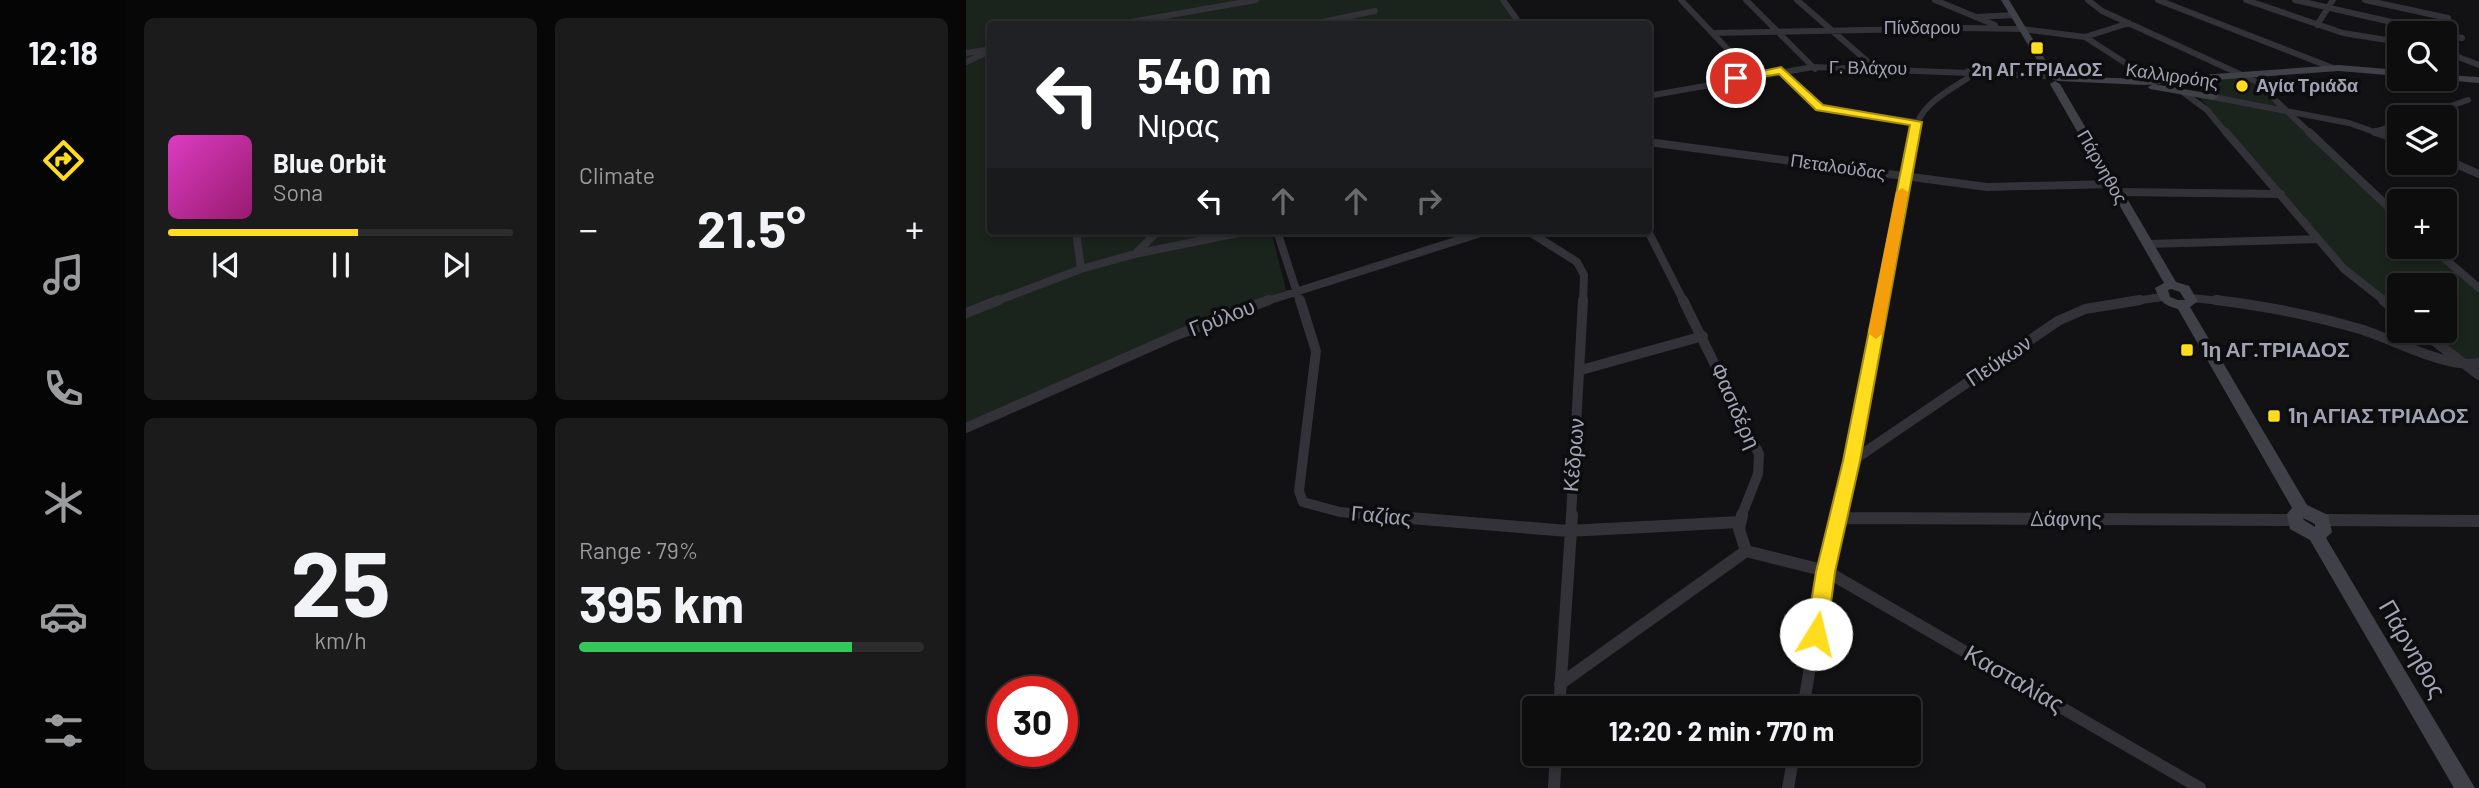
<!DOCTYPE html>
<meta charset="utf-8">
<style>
body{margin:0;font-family:Barlow,sans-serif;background:#1c1b1c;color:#f1f3f6;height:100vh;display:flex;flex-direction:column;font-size:26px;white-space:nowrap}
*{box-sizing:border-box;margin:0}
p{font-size:23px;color:#9b9c9e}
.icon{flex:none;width:38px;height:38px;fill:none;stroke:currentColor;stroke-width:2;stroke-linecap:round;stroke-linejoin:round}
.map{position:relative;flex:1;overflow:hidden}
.sheet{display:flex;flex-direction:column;gap:18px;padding:18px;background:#080708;width:840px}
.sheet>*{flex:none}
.top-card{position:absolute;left:21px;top:21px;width:665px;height:214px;border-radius:7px;box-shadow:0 4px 10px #0003,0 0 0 2px #2e2d2e;background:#202124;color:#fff;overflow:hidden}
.fabs{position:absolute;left:1421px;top:21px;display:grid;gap:14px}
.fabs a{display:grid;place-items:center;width:70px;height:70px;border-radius:7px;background:#0e0d0e;box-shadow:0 4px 10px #0003,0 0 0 2px #2e2d2e;font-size:35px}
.speed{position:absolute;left:21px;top:676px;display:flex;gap:14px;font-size:35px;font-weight:700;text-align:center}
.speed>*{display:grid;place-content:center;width:91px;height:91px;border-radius:50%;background:#0e0d0e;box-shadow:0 4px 10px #0003,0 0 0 2px #2e2d2e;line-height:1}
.speed .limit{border:10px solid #d22;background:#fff;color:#111}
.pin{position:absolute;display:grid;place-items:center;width:60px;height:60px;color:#fff;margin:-30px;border:4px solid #fff;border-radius:50%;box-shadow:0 2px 7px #0007}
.me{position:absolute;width:77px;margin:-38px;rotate:9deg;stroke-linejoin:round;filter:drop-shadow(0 0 5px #0008)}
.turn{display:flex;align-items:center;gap:24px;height:147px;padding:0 35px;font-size:32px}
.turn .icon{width:91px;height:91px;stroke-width:2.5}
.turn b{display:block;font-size:49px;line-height:60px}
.lanes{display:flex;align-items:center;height:66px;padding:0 35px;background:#0003;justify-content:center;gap:35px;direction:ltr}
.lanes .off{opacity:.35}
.big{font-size:52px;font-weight:700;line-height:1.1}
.sheet .card{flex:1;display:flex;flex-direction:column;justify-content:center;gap:10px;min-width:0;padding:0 24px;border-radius:10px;background:#1c1b1c}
.sheet .dial{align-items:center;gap:0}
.dial b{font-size:91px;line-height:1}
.song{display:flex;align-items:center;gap:21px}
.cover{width:84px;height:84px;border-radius:10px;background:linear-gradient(135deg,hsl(310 70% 55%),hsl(320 70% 35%))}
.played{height:7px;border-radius:4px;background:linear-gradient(90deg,#ffdc1d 55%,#2e2d2e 55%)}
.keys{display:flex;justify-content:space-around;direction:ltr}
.heat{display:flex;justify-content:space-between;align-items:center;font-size:38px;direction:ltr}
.charge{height:10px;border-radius:5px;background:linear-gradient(90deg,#34c759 79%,#2e2d2e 0)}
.sheet .tiles{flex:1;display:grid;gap:18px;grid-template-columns:repeat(2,1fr)}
.trip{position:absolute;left:556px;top:696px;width:399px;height:70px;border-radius:7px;background:#0e0d0e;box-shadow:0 4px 10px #0003,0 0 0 2px #2e2d2e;font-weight:700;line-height:70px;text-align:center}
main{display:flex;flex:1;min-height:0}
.dock{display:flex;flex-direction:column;width:126px;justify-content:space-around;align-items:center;background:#060506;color:#9b9c9e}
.dock .icon{width:49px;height:49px}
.dock .selected{color:#ffdc1d}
.dock b{font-size:32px;color:#f1f3f6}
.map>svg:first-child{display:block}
.green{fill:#1b231d}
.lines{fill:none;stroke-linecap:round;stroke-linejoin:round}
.street-far3{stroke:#323238;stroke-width:6}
.street-far2{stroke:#323238;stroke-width:8}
.street-far1{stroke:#323238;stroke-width:10}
.street{stroke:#323238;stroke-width:12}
.secondary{fill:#404049;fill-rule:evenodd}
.route{fill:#ffdc1d;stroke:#a68f13;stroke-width:2}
.slow{fill:#f59e0b}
.poi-dot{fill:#ffdc1d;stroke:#0d0c0e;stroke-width:2.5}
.labels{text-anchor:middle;stroke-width:7;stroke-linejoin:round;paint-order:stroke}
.far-street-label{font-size:18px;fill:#a1a3b5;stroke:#0d0c0e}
.far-poi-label{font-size:18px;font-weight:bold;fill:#a1a3b5;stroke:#0d0c0e}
.street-label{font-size:21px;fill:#a1a3b5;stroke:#0d0c0e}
.poi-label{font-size:21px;font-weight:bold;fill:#a1a3b5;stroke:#0d0c0e;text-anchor:start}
.near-street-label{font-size:24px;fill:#a1a3b5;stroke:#0d0c0e}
</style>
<main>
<nav class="dock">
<b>12:18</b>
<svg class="icon selected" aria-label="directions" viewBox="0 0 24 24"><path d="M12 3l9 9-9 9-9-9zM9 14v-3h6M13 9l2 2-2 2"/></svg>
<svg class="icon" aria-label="music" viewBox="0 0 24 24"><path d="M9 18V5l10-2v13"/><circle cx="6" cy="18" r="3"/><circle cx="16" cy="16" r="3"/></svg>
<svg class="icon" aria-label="phone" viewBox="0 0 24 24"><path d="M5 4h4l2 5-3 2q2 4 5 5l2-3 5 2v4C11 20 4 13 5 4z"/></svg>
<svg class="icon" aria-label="climate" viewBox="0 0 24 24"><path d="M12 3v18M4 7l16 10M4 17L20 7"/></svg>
<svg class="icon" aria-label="car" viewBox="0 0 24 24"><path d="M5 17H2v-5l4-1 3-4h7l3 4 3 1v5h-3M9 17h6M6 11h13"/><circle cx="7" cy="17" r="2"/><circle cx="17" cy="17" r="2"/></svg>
<svg class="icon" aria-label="filters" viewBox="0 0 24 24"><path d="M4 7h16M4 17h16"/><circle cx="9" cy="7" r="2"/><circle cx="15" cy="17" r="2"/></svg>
</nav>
<section class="sheet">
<div class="tiles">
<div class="card">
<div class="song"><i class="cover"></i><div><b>Blue Orbit</b><p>Sona</p></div></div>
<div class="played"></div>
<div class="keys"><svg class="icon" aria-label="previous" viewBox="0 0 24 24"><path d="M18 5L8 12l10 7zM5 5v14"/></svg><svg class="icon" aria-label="pause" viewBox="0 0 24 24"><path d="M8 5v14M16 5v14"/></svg><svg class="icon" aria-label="next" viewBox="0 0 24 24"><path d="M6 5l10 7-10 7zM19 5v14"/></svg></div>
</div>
<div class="card"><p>Climate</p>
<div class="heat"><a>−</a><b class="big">21.5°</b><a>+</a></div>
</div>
<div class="card dial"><b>25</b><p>km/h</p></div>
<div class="card"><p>Range · 79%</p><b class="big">395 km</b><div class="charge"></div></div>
</div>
</section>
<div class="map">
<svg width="1513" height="788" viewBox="0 0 1513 788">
<rect width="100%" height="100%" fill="#121113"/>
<path class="green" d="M0 0H534L551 24H24V231H305L320 290 0 423Z
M1279 77 1311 106 1252 96 1244 79Z
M1233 97 1320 114 1433 221V247H1460L1513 292V370L1461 331H1479V285H1433V309L1382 269Z"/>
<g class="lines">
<path class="street-far3" d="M537 0 554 24
M715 0 789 78
M780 0 849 69
M831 0 909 68
M969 0 1029 25
M1122 0 1136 11 1289 81 1345 134
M1192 0 1367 68
M1280 0 1377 33 1433 42
M1329 0 1474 33
M1399 0 1482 18
M1010 17 1048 15
M153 24 290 0
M346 24 409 11
M1351 25 1367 0
M746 33 1001 28 1056 29 1119 37 1163 23
M1479 34 1496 38
M1119 37 1189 82
M1479 52 1513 65
M0 53 20 50
M0 62 24 51
M815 70 854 108 950 122
M1218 93 1241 110 1261 134
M682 96 847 67 1081 76
M1247 97 1383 123 1414 134
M1452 117 1502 100
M1411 131 1433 124
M948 134C953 105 979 93 1002 78V71"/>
<path class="street-far2" d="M1260 132 1378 269 1420 302
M1343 132 1433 217
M1409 132 1433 140
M682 142 1021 187 1146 184
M1479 159 1513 174
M1150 192 1315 194
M110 231 115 269
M311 231 334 302
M562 231 611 262 618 275 617 302
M682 231 718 302
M1182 244 1352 239
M1465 247 1513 288
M169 254 192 231
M1226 298 1264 302
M28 302 115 269 169 254 282 231
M298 302 521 231
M916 302 948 132
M1162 302 1196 297"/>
<path class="street-far1" d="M334 300 350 351 333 491 337 502 374 512 428 517
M717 300 793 454 792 474 775 517
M1250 300C1298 306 1347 315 1394 329 1427 339 1481 369 1513 363
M1417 300 1433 313
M0 313 33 300
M1455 331 1513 375
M615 370 737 336
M0 428 211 335 303 300
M886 461 1092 321 1119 309 1174 300
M605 517 617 300
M873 517 916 300"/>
<path class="street" d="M407 515 602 531 774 522
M776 515 773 529 780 551 860 571 1234 788
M872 518 1328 520
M1356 520 1513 521
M594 684 780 551
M593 709 606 515
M837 709 860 571 873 515
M588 788 590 754
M822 788 828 754"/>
<path class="secondary" d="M1035 0H1043L1089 76 1178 79 1373 65 1433 70V76L1373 71 1178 85 1092 81 1082 78Z
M1479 75 1513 77V83L1476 80 1479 79Z
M1089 81 1094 84 1210 282 1223 286 1232 301 1224 307 1341 505 1362 515 1366 532 1360 538 1509 788H1488L1344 540 1324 529 1321 514 1326 508 1212 309C1198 305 1194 302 1189 288L1198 283 1084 84ZM1205 289 1214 292 1219 300H1212L1204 297 1202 290ZM1337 518 1349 524V527L1338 520Z
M1187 84 1247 94 1252 97 1247 100 1184 89 1182 87Z"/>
</g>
<path class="route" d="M815 67 857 105 956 122 894 461 869 572 861 634 858 641 850 644 843 641 840 634 850 572 877 461 944 125 850 110 813 74 770 81 765 78Z"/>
<path class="slow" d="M936 188 942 192 917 333 910 339 902 333 930 192Z"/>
<g class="poi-dot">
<rect x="1064" y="41" width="14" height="14" rx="3.5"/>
<circle cx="1276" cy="86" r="7"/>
<rect x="1214" y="343" width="14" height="14" rx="3.5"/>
<rect x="1301" y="409" width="14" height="14" rx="3.5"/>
</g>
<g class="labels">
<g class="far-street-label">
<text x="956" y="34">Πίνδαρου</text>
<text transform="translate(902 68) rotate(1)" y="6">Γ. Βλάχου</text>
<text transform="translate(1206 76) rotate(8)" y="6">Καλλιρρόης</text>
<text transform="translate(872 167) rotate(8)" y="6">Πεταλούδας</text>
<text transform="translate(1136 167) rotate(60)" y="6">Πάρνηθος</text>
</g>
<g class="far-poi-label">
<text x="1071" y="76">2η ΑΓ.ΤΡΙΑΔΟΣ</text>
<text x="1290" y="92" text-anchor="start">Αγία Τριάδα</text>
</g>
<g class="street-label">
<text transform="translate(256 318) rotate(-21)" y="7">Γρύλου</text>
<text transform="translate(1033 361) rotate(-34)" y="7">Πεύκων</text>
<text transform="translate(769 406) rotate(66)" y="7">Φασιδέρη</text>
<text transform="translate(608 455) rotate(-85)" y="7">Κέδρων</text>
<text transform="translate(415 516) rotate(5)" y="7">Γαζίας</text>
<text x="1100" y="526">Δάφνης</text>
</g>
<g class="poi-label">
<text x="1235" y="357">1η ΑΓ.ΤΡΙΑΔΟΣ</text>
<text x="1322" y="423">1η ΑΓΙΑΣ ΤΡΙΑΔΟΣ</text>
</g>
<g class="near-street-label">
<text transform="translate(1446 649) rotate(60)" y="8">Πάρνηθος</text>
<text transform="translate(1048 679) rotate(30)" y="8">Κασταλίας</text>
</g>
</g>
</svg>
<div class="fabs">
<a><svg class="icon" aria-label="search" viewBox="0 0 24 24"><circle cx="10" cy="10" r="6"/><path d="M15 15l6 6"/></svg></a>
<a><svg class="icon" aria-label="layers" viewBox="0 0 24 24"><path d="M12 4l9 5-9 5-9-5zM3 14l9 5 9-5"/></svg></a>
<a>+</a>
<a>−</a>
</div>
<div class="speed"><div class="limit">30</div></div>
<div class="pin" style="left:770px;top:78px;background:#d93025"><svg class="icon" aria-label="arrive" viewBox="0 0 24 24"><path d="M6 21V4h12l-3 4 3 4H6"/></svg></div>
<svg class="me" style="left:850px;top:634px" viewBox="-20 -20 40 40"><circle r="19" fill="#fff"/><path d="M0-13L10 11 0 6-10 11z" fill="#ffdc1d"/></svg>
<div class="trip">12:20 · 2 min · 770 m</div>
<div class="top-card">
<div class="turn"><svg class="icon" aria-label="left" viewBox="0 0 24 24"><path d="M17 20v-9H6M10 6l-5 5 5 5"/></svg><div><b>540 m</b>Νιρας</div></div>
<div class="lanes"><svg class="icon" aria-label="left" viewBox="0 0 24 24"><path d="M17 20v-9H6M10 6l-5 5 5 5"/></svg><svg class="icon off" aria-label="ahead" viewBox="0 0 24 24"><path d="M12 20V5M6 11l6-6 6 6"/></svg><svg class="icon off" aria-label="ahead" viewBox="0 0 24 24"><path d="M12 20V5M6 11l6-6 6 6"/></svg><svg class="icon off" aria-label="right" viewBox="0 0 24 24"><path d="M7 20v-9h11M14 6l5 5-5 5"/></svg></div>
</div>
</div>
</main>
